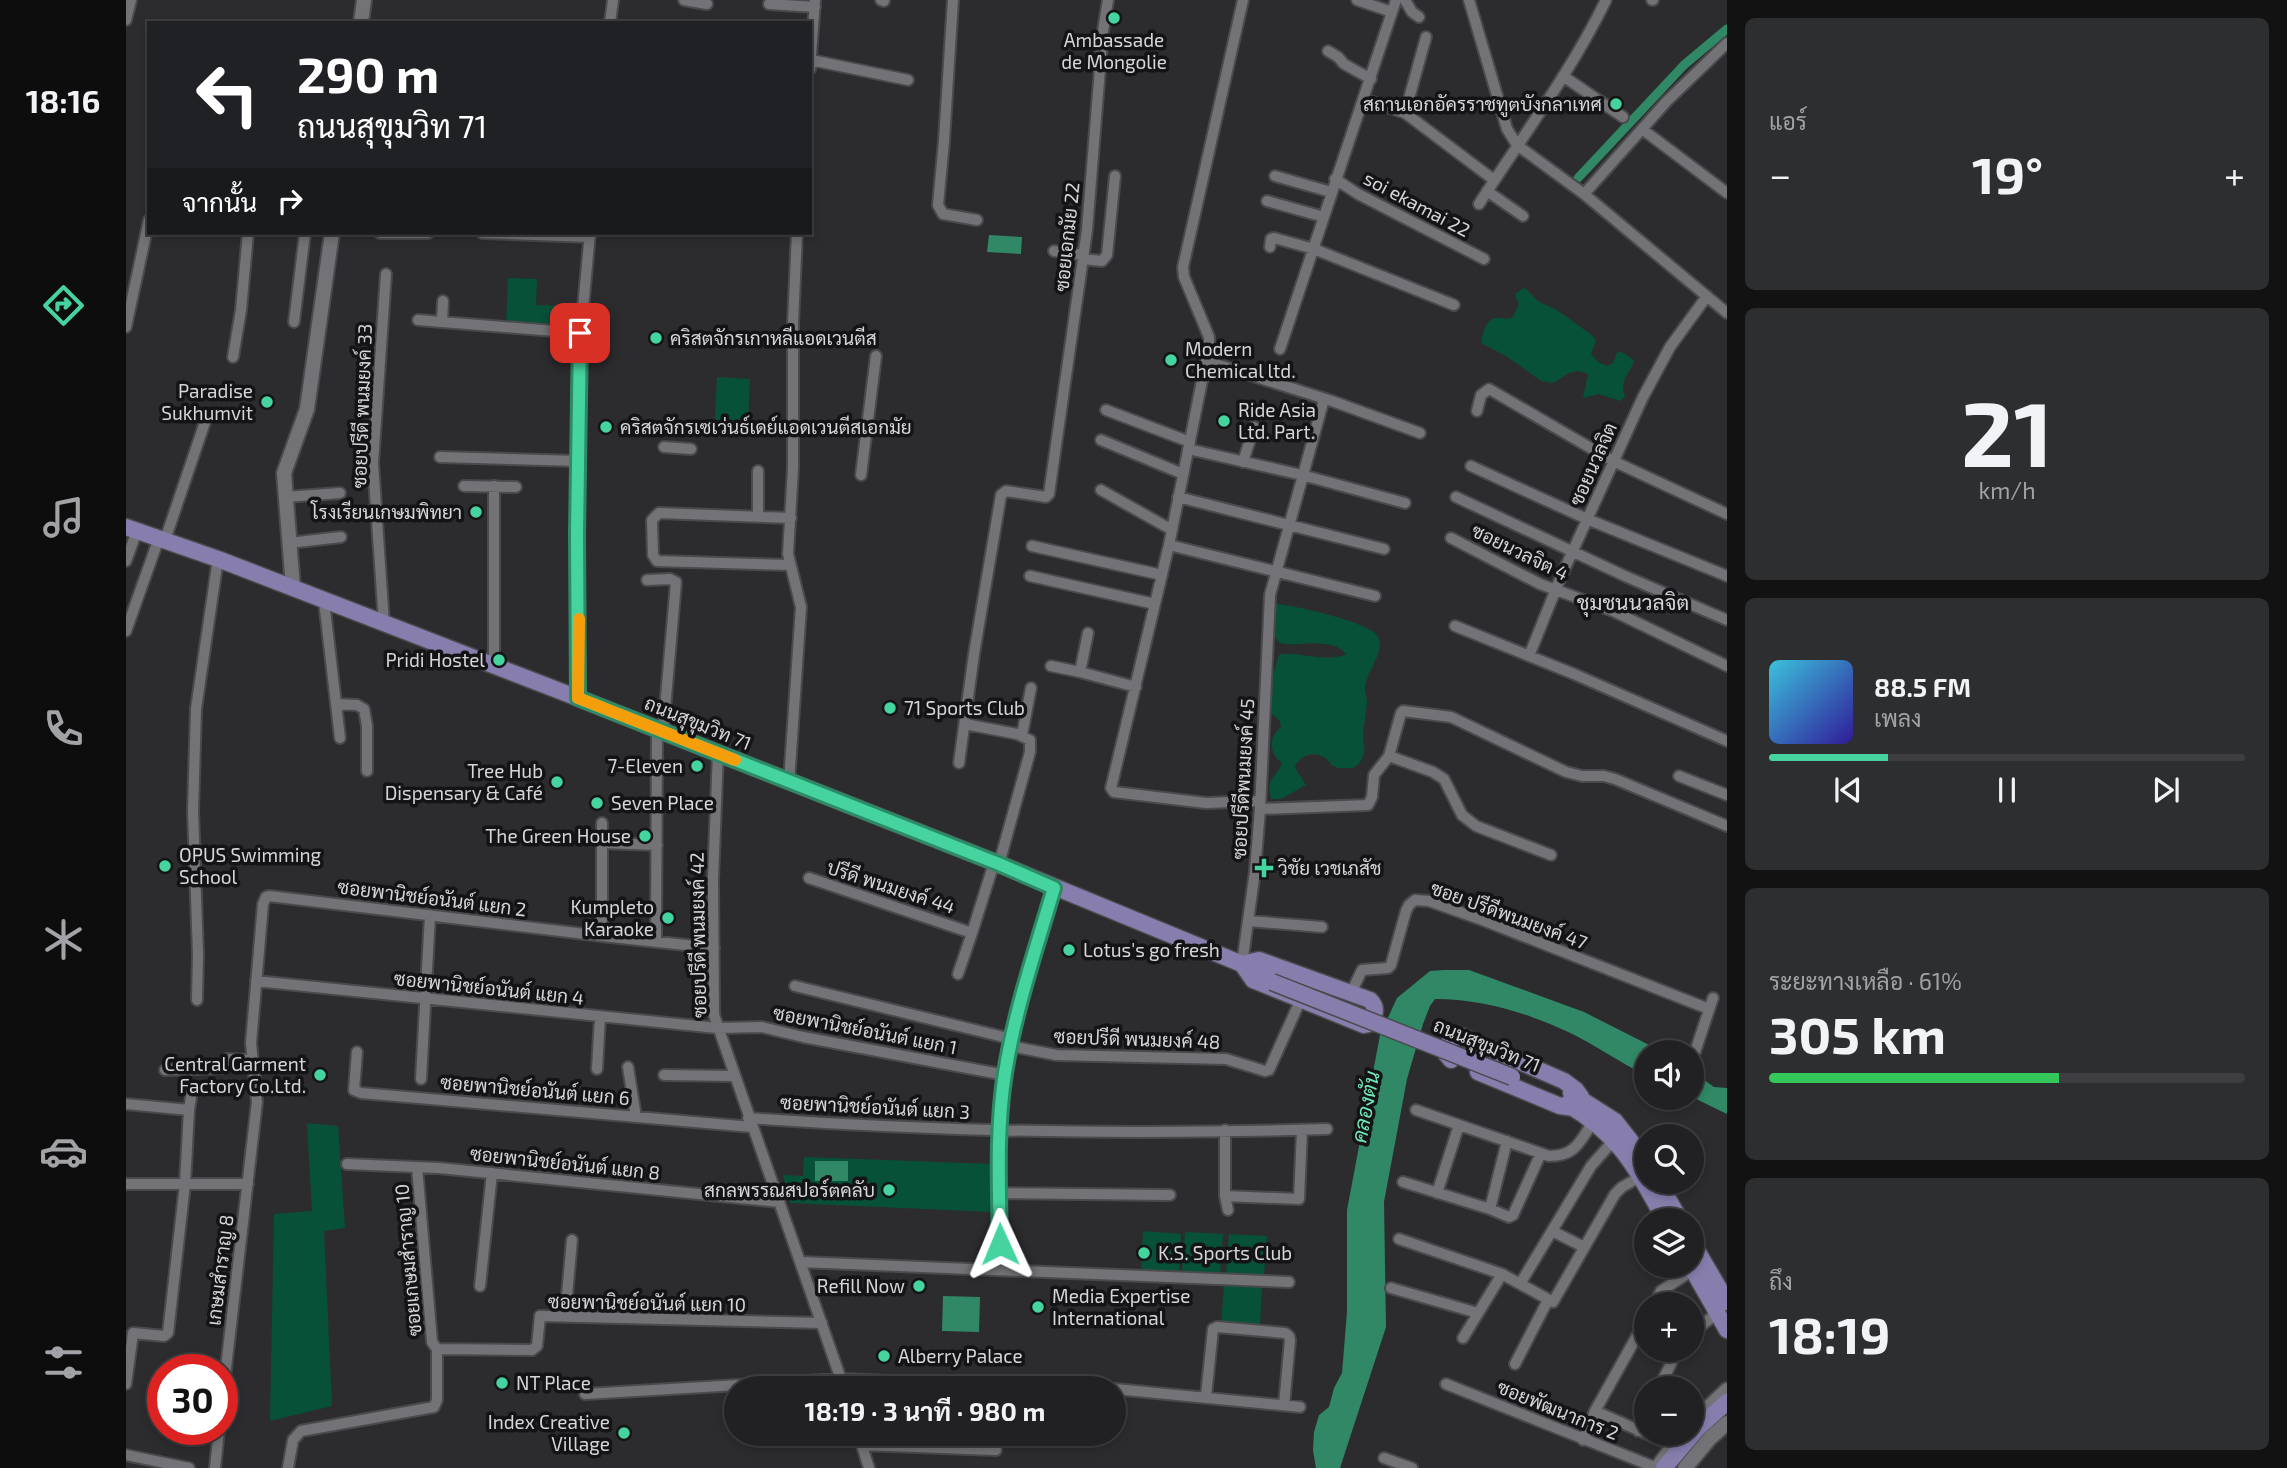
<!DOCTYPE html>
<html lang="th">
<meta charset="utf-8">
<style>
body{margin:0;font-family:"Exo 2",Sarabun,sans-serif;background:#2d2e30;color:#f1f3f6;height:100vh;display:flex;flex-direction:column;font-size:26px;white-space:nowrap}
*{box-sizing:border-box;margin:0}
p{font-size:23px;color:#a2a3a6}
.icon{flex:none;width:38px;height:38px;fill:none;stroke:currentColor;stroke-width:2;stroke-linecap:round;stroke-linejoin:round}
.map{position:relative;flex:1;overflow:hidden}
.details{display:flex;flex-direction:column;gap:18px;padding:18px;background:#121213;width:560px}
.details>*{flex:none}
.banner{position:absolute;left:21px;top:21px;width:665px;height:214px;border-radius:0px;box-shadow:0 4px 10px #0003,0 0 0 2px #3e3e41;background:#202124;color:#fff;overflow:hidden}
.tools{position:absolute;left:1508px;top:1040px;display:grid;gap:14px}
.tools a{display:grid;place-items:center;width:70px;height:70px;border-radius:50%;background:#212123;box-shadow:0 4px 10px #0003,0 0 0 2px #3e3e41;font-size:35px}
.speed{position:absolute;left:21px;top:1354px;display:flex;gap:14px;font-size:35px;font-weight:700;text-align:center}
.speed>*{display:grid;place-content:center;width:91px;height:91px;border-radius:50%;background:#212123;box-shadow:0 4px 10px #0003,0 0 0 2px #3e3e41;line-height:1}
.speed .limit{border:10px solid #d22;background:#fff;color:#111}
.pin{position:absolute;display:grid;place-items:center;width:60px;height:60px;color:#fff;margin:-30px;border-radius:14px;box-shadow:0 4px 10px #0006}
.me{position:absolute;width:77px;margin:-38px;rotate:359deg;stroke-linejoin:round;filter:drop-shadow(0 0 5px #0008)}
.turn{display:flex;align-items:center;gap:24px;height:147px;padding:0 35px;font-size:32px}
.turn .icon{width:91px;height:91px;stroke-width:2.5}
.turn b{display:block;font-size:49px;line-height:60px}
.then{display:flex;align-items:center;height:66px;padding:0 35px;background:#0003;gap:14px;font-size:26px}
.big{font-size:52px;font-weight:700;line-height:1.1}
.details .widget{flex:1;display:flex;flex-direction:column;justify-content:center;gap:10px;min-width:0;padding:0 24px;border-radius:10px;background:#2d2e30}
.details .dial{align-items:center;gap:0}
.dial b{font-size:91px;line-height:1}
.song{display:flex;align-items:center;gap:21px}
.cover{width:84px;height:84px;border-radius:10px;background:linear-gradient(135deg,hsl(190 70% 55%),hsl(250 70% 35%))}
.played{height:7px;border-radius:4px;background:linear-gradient(90deg,#45d49f 25%,#3e3e41 25%)}
.keys{display:flex;justify-content:space-around;direction:ltr}
.heat{display:flex;justify-content:space-between;align-items:center;font-size:38px;direction:ltr}
.charge{height:10px;border-radius:5px;background:linear-gradient(90deg,#34c759 61%,#3e3e41 0)}
.trip{position:absolute;left:598px;top:1376px;width:402px;height:70px;border-radius:35px;background:#212123;box-shadow:0 4px 10px #0003,0 0 0 2px #3e3e41;font-weight:700;line-height:70px;text-align:center}
main{display:flex;flex:1;min-height:0}
.menu{display:flex;flex-direction:column;width:126px;justify-content:space-around;align-items:center;background:#0d0d0e;color:#a2a3a6}
.menu .icon{width:49px;height:49px}
.menu .active{color:#45d49f}
.menu b{font-size:32px;color:#f1f3f6}
.map>svg:first-child{display:block}
.green{fill:#075139}
.water{fill:#308866}
.lines{fill:none;stroke-linecap:round;stroke-linejoin:round}
.canal{stroke:#308866;stroke-width:9}
.street-casing{stroke:#4a4a4d;stroke-width:14}
.secondary-casing{stroke:#4a4a4d;stroke-width:18}
.primary-casing{stroke:#4a4a4d;stroke-width:19}
.street{stroke:#737377;stroke-width:10}
.secondary{stroke:#737377;stroke-width:14}
.primary{stroke:#877ead;stroke-width:16}
.primary-bridge-casing{stroke:#4a4a4d;stroke-width:19;stroke-linecap:butt}
.primary-bridge{stroke:#877ead;stroke-width:16}
.route-casing{stroke:#2d8a67;stroke-width:18}
.route{stroke:#45d49f;stroke-width:12}
.slow{stroke:#f59e0b;stroke-width:12}
.poi-dot{fill:#45d49f;stroke:#141416;stroke-width:2.5}
.labels{text-anchor:middle;stroke-width:7;stroke-linejoin:round;paint-order:stroke}
.poi-label{font-size:19px;fill:#d6d5d8;stroke:#141416;text-anchor:start}
.street-label{font-size:19px;fill:#d6d5d8;stroke:#141416}
.neighbourhood-label{font-size:21px;fill:#d6d5d8;stroke:#141416}
.water-label{font-size:21px;font-style:italic;fill:#70e7b6;stroke:#141416}
</style>
<main>
<nav class="menu">
<b>18:16</b>
<svg class="icon active" aria-label="directions" viewBox="0 0 24 24"><path d="M12 3l9 9-9 9-9-9zM9 14v-3h6M13 9l2 2-2 2"/></svg>
<svg class="icon" aria-label="music" viewBox="0 0 24 24"><path d="M9 18V5l10-2v13"/><circle cx="6" cy="18" r="3"/><circle cx="16" cy="16" r="3"/></svg>
<svg class="icon" aria-label="phone" viewBox="0 0 24 24"><path d="M5 4h4l2 5-3 2q2 4 5 5l2-3 5 2v4C11 20 4 13 5 4z"/></svg>
<svg class="icon" aria-label="climate" viewBox="0 0 24 24"><path d="M12 3v18M4 7l16 10M4 17L20 7"/></svg>
<svg class="icon" aria-label="car" viewBox="0 0 24 24"><path d="M5 17H2v-5l4-1 3-4h7l3 4 3 1v5h-3M9 17h6M6 11h13"/><circle cx="7" cy="17" r="2"/><circle cx="17" cy="17" r="2"/></svg>
<svg class="icon" aria-label="filters" viewBox="0 0 24 24"><path d="M4 7h16M4 17h16"/><circle cx="9" cy="7" r="2"/><circle cx="15" cy="17" r="2"/></svg>
</nav>
<div class="map">
<svg width="1601" height="1468" viewBox="0 0 1601 1468">
<rect width="100%" height="100%" fill="#2c2c2f"/>
<path class="green" d="M382 278 411 279 410 305 450 306V326L380 324Z
M1397 288 1400 289 1412 301 1431 310 1467 336 1470 341 1465 354 1472 362 1481 366 1487 363 1491 353 1494 351 1508 360C1504 376 1493 377 1499 397L1494 401 1473 394 1457 398 1462 374C1446 366 1440 377 1426 383L1415 381 1380 356 1355 343C1356 335 1360 319 1370 318 1378 317 1379 321 1387 317L1393 304 1389 294Z
M591 377 624 379 622 422 589 420Z
M1148 604C1164 604 1242 622 1251 635 1261 649 1241 671 1239 686 1238 691 1241 697 1241 702 1240 713 1238 724 1237 735 1237 742 1240 749 1237 756 1235 762 1232 765 1227 768 1222 768 1214 769 1209 767 1204 765 1202 758 1196 756 1185 751 1171 757 1169 768L1180 785 1155 799H1145C1139 777 1149 780 1156 763 1143 754 1142 738 1155 727L1154 721 1146 714 1145 711V684L1152 657 1154 654C1175 652 1201 663 1220 654 1205 636 1173 648 1154 643 1143 632 1146 618 1148 604Z
M181 1123 212 1126 219 1228 198 1231 206 1406 144 1421 148 1214 186 1211Z
M678 1157 867 1164 866 1212 664 1203 657 1175 677 1176Z
M1017 1231 1055 1234 1053 1273 1015 1271Z
M1059 1232 1097 1234 1094 1274 1056 1272Z
M1103 1234 1141 1236 1138 1276 1100 1273Z
M1098 1285 1136 1287 1134 1327 1095 1325Z"/>
<path class="water" d="M863 235 896 237 895 254 861 252Z
M1318 970H1343L1458 1012 1537 1052H1521V1076C1493 1062 1468 1044 1440 1031 1399 1012 1354 999 1309 999L1304 1006 1297 1024 1281 1079 1258 1202 1260 1327 1214 1468H1190L1187 1450 1188 1432 1193 1415 1203 1407 1208 1388 1216 1373 1221 1312V1210L1254 1035 1271 998 1304 971Z
M1566 1071 1588 1087 1601 1088V1114L1566 1097Z
M689 1161H722V1181H689Z
M817 1296 854 1297 853 1332 816 1331Z"/>
<g class="lines">
<path class="canal" d="M1452 178 1558 65 1601 29"/>
<defs>
<path id="street" d="M558 0 581 4
M755 0 758 1
M827 0 818 141 812 205 817 214 851 220
M1117 0 1057 267 1058 277 1083 337V346L1043 545 985 788 988 792 1080 803 1134 801
M1231 0 1266 12
M1279 0 1286 12 1293 17
M1343 0 1381 129 1391 145 1458 194 1601 313
M1526 0H1527
M643 4 689 7
M0 20 5 0
M484 23 487 0
M1202 51 1212 57 1218 64 1245 79
M685 60 782 80
M684 69 689 0
M1437 76 1497 117
M1238 99 1279 113 1300 37
M1279 113 1368 180
M1516 129 1601 193
M1149 176 1205 192
M1209 179 1232 194 1358 259
M1361 191 1397 216
M1458 194 1541 101 1601 43
M1141 201 1198 217
M1353 204C1396 137 1445 72 1480 0
M254 233H302
M356 233 464 237
M1144 247 1145 239 1148 238 1188 249 1328 305
M928 251 957 255
M957 259 976 261 981 255 989 176
M292 320 316 322 317 301
M168 322 179 233
M316 322 454 333
M0 327 23 220
M1154 349 1270 0
M107 357 115 310 122 233
M1080 361 1206 401 1294 433
M980 410 1064 442
M1351 411 1355 395 1363 389 1487 461 1601 514
M975 440 1057 474
M538 447 565 449
M1062 449 1176 475 1279 503
M314 457 452 461
M1117 462 1128 427
M1345 466 1461 519 1601 576
M735 475 750 356
M338 486 390 487
M368 486V666
M975 490 1046 530
M159 497 214 493
M1052 497 1258 549
M1330 497 1501 577 1601 620
M632 517V471
M1325 538 1414 584 1487 611 1601 666
M39 540 79 422
M163 543 215 537
M1043 545 1249 596
M906 546 1036 575
M0 561 11 531
M664 565 531 561 527 555 526 520 533 513 665 518
M904 576 1029 604
M521 580 544 579 550 582 537 732
M198 601 214 738
M258 623 247 463 260 274
M1329 626 1448 674 1601 741
M0 631 33 538
M962 633 954 672 1010 687
M1403 656 1434 579 1517 397 1544 347 1581 296
M925 666 954 672
M452 698 454 340 464 233
M210 704 231 705 238 709 241 726V771
M839 724 891 734 904 740V752L873 864
M896 735 905 688
M592 753 587 879 588 1015 718 1388
M1263 756 1307 772 1318 779 1336 815 1350 826 1425 855
M833 763 848 654 875 495 880 491 920 497 923 494 961 230 977 31 982 0
M1553 776 1601 795
M663 782 675 607 662 554 667 468V323L671 233
M1134 809 1242 805 1246 797 1248 775 1263 756 1275 713 1277 711 1325 717 1440 772 1456 776H1478L1489 779 1601 826
M477 843 531 845
M683 878 846 933 868 863
M1123 921 1196 927
M476 936V823
M530 942 531 729
M1116 964 1129 871 1134 809 1144 595 1198 399
M832 974 846 933
M130 981 591 1028 636 1027 677 1037 879 1075
M669 986 886 1039
M1225 993 1236 970 1262 968 1265 965 1280 911 1283 905 1289 900 1303 901 1359 921 1583 1009
M71 1000 72 954 67 811 70 709 92 559
M884 1046 930 1055 1100 1059 1139 1071 1143 1070 1175 999
M231 1052 228 1090 235 1093 626 1127
M1569 1052 1587 998
M502 1067 510 1117
M471 1069 474 1017
M39 1070 95 1068 101 1059 126 1060
M538 1075 608 1076
M295 1079 304 915
M0 1104 63 1110 59 1184 42 1333 38 1336 7 1333 0 1384
M63 1110 66 1091
M1290 1110 1423 1156C1450 1156 1454 1141 1467 1122
M622 1118C814 1132 1008 1135 1201 1129
M1099 1130V1196L1102 1210
M221 1164 313 1168 653 1202
M291 1167 306 1342 311 1349
M1277 1182 1364 1209 1381 1141
M0 1184H122
M874 1193 1044 1195
M1311 1193 1333 1125
M1099 1196 1173 1199 1176 1130
M1364 1209 1383 1217 1387 1215 1415 1153
M1426 1231 1458 1247
M1273 1239 1376 1274 1427 1302 1489 1194 1496 1187 1514 1177
M675 1262 1163 1282
M875 1269C873 1205 870 1139 879 1075 888 1012 910 949 928 888
M1394 1284 1465 1166 1488 1140
M354 1286 366 1173
M1265 1288 1352 1313
M1528 1304 1535 1291 1567 1270
M439 1317 446 1240
M1566 1333 1591 1313
M1337 1338 1376 1274
M1389 1364 1422 1300
M1320 1384 1531 1468
M1533 1388 1552 1349
M989 1389 1174 1407
M459 1394 715 1379 938 1388
M1080 1396 1087 1329 1091 1327 1159 1333 1163 1336 1164 1340 1158 1405
M96 1402 131 1102 125 1043 137 904 140 897 143 896 476 936 588 948
M1469 1411 1546 1445
M1512 1431 1521 1413
M673 1433 706 1436 715 1433
M732 1433 743 1468
M1457 1440 1469 1411 1521 1318
M736 1445 870 1450
M0 1455 63 1468
M1258 1458 1286 1468
M89 1468 93 1430
M162 1468 167 1440 175 1431 308 1407 311 1400V1349L406 1350 411 1346 414 1316 696 1323"/>
<path id="secondary" d="M235 23 238 0
M167 588 158 473 181 409 206 233
M1566 1423 1601 1390
M1534 1464 1557 1433
M1559 1468 1584 1438 1601 1423"/>
<path id="primary" d="M0 527 92 559 452 698 873 864 1116 964 1149 972
M1133 960 1244 1000C1252 1008 1249 1016 1243 1024L1238 1025 1127 980 1116 964Z
M1325 1060 1320 1054 1324 1040 1328 1037 1335 1036 1438 1081 1450 1090 1455 1097
M1352 1072 1434 1106 1448 1108
M1445 1093 1489 1121 1521 1162
M1441 1104C1495 1136 1509 1167 1539 1220
M1532 1181 1554 1220
M1566 1242 1601 1302
M1564 1265 1601 1330
M1538 1468 1572 1428 1601 1402"/>
</defs>
<use href="#street" class="street-casing"/>
<use href="#secondary" class="secondary-casing"/>
<use href="#primary" class="primary-casing"/>
<use href="#street" class="street"/>
<use href="#secondary" class="secondary"/>
<use href="#primary" class="primary"/>
<defs>
<path id="primary-bridge" d="M1146 982 1386 1077"/>
</defs>
<use href="#primary-bridge" class="primary-bridge-casing"/>
<use href="#primary-bridge" class="primary-bridge"/>
</g>
<g class="lines">
<defs>
<path id="route" d="M454 333 451 534 452 698 873 864 928 888C910 949 889 1010 879 1073 870 1129 873 1188 874 1244"/>
</defs>
<use href="#route" class="route-casing"/>
<use href="#route" class="route"/>
<path class="slow" d="M453 619 452 698 609 760"/>
</g>
<g class="poi-dot">
<circle cx="988" cy="18" r="7"/>
<circle cx="1490" cy="104" r="7"/>
<circle cx="530" cy="338" r="7"/>
<circle cx="1045" cy="360" r="7"/>
<circle cx="141" cy="402" r="7"/>
<circle cx="1098" cy="421" r="7"/>
<circle cx="480" cy="427" r="7"/>
<circle cx="350" cy="512" r="7"/>
<circle cx="373" cy="660" r="7"/>
<circle cx="764" cy="708" r="7"/>
<circle cx="571" cy="766" r="7"/>
<circle cx="431" cy="782" r="7"/>
<circle cx="471" cy="803" r="7"/>
<circle cx="519" cy="836" r="7"/>
<circle cx="39" cy="866" r="7"/>
<path d="M1134.5 857.5h7v7h7v7h-7v7h-7v-7h-7v-7h7z"/>
<circle cx="542" cy="918" r="7"/>
<circle cx="943" cy="950" r="7"/>
<circle cx="194" cy="1075" r="7"/>
<circle cx="763" cy="1190" r="7"/>
<circle cx="1018" cy="1253" r="7"/>
<circle cx="793" cy="1286" r="7"/>
<circle cx="912" cy="1307" r="7"/>
<circle cx="758" cy="1356" r="7"/>
<circle cx="376" cy="1383" r="7"/>
<circle cx="498" cy="1433" r="7"/>
</g>
<g class="labels">
<g class="poi-label">
<text x="988" y="47" text-anchor="middle">Ambassade<tspan x="988" dy="22">de Mongolie</tspan></text>
<text x="1476" y="111" text-anchor="end">สถานเอกอัครราชทูตบังกลาเทศ</text>
<text x="544" y="345">คริสตจักรเกาหลีแอดเวนตีส</text>
<text x="1059" y="356">Modern<tspan x="1059" dy="22">Chemical ltd.</tspan></text>
<text x="127" y="398" text-anchor="end">Paradise<tspan x="127" dy="22">Sukhumvit</tspan></text>
<text x="1112" y="417">Ride Asia<tspan x="1112" dy="22">Ltd. Part.</tspan></text>
<text x="494" y="434">คริสตจักรเซเว่นธ์เดย์แอดเวนตีสเอกมัย</text>
<text x="336" y="519" text-anchor="end">โรงเรียนเกษมพิทยา</text>
<text x="359" y="667" text-anchor="end">Pridi Hostel</text>
<text x="778" y="715">71 Sports Club</text>
<text x="557" y="773" text-anchor="end">7-Eleven</text>
<text x="417" y="778" text-anchor="end">Tree Hub<tspan x="417" dy="22">Dispensary &amp; Café</tspan></text>
<text x="485" y="810">Seven Place</text>
<text x="505" y="843" text-anchor="end">The Green House</text>
<text x="53" y="862">OPUS Swimming<tspan x="53" dy="22">School</tspan></text>
<text x="1152" y="875">วิชัย เวชเภสัช</text>
<text x="528" y="914" text-anchor="end">Kumpleto<tspan x="528" dy="22">Karaoke</tspan></text>
<text x="957" y="957">Lotus's go fresh</text>
<text x="180" y="1071" text-anchor="end">Central Garment<tspan x="180" dy="22">Factory Co.Ltd.</tspan></text>
<text x="749" y="1197" text-anchor="end">สกลพรรณสปอร์ตคลับ</text>
<text x="1032" y="1260">K.S. Sports Club</text>
<text x="779" y="1293" text-anchor="end">Refill Now</text>
<text x="926" y="1303">Media Expertise<tspan x="926" dy="22">International</tspan></text>
<text x="772" y="1363">Alberry Palace</text>
<text x="390" y="1390">NT Place</text>
<text x="484" y="1429" text-anchor="end">Index Creative<tspan x="484" dy="22">Village</tspan></text>
</g>
<g class="street-label">
<text transform="translate(1291 204) rotate(28)" y="7">soi ekamai 22</text>
<text transform="translate(941 237) rotate(-84)" y="7">ซอยเอกมัย 22</text>
<text transform="translate(236 406) rotate(-88)" y="7">ซอยปรีดี พนมยงค์ 33</text>
<text transform="translate(1467 464) rotate(-66)" y="7">ซอยนวลจิต</text>
<text transform="translate(1394 552) rotate(26)" y="7">ซอยนวลจิต 4</text>
<text transform="translate(572 723) rotate(22)" y="7">ถนนสุขุมวิท 71</text>
<text transform="translate(1117 779) rotate(-87)" y="7">ซอยปรีดีพนมยงค์ 45</text>
<text transform="translate(765 887) rotate(18)" y="7">ปรีดี พนมยงค์ 44</text>
<text transform="translate(306 898) rotate(7)" y="7">ซอยพานิชย์อนันต์ แยก 2</text>
<text transform="translate(1383 915) rotate(20)" y="7">ซอย ปรีดีพนมยงค์ 47</text>
<text transform="translate(572 935) rotate(-91)" y="7">ซอยปรีดี พนมยงค์ 42</text>
<text transform="translate(363 988) rotate(6)" y="7">ซอยพานิชย์อนันต์ แยก 4</text>
<text transform="translate(739 1030) rotate(11)" y="7">ซอยพานิชย์อนันต์ แยก 1</text>
<text transform="translate(1011 1039) rotate(2)" y="7">ซอยปรีดี พนมยงค์ 48</text>
<text transform="translate(1361 1045) rotate(22)" y="7">ถนนสุขุมวิท 71</text>
<text transform="translate(409 1090) rotate(5)" y="7">ซอยพานิชย์อนันต์ แยก 6</text>
<text transform="translate(749 1107) rotate(3)" y="7">ซอยพานิชย์อนันต์ แยก 3</text>
<text transform="translate(439 1163) rotate(6)" y="7">ซอยพานิชย์อนันต์ แยก 8</text>
<text transform="translate(282 1260) rotate(-95)" y="7">ซอยเกษมสำราญ 10</text>
<text transform="translate(94 1270) rotate(-83)" y="7">เกษมสำราญ 8</text>
<text transform="translate(521 1303) rotate(1)" y="7">ซอยพานิชย์อนันต์ แยก 10</text>
<text transform="translate(1432 1410) rotate(22)" y="7">ซอยพัฒนาการ 2</text>
</g>
<g class="neighbourhood-label">
<text x="1507" y="610">ชุมชนนวลจิต</text>
</g>
<g class="water-label">
<text transform="translate(1240 1107) rotate(-79)" y="7">คลองตัน</text>
</g>
</g>
</svg>
<div class="tools">
<a><svg class="icon" aria-label="sound" viewBox="0 0 24 24"><path d="M4 9h4l5-4v14l-5-4H4zM17 9q2 3 0 6"/></svg></a>
<a><svg class="icon" aria-label="search" viewBox="0 0 24 24"><circle cx="10" cy="10" r="6"/><path d="M15 15l6 6"/></svg></a>
<a><svg class="icon" aria-label="layers" viewBox="0 0 24 24"><path d="M12 4l9 5-9 5-9-5zM3 14l9 5 9-5"/></svg></a>
<a>+</a>
<a>−</a>
</div>
<div class="speed"><div class="limit">30</div></div>
<div class="pin" style="left:454px;top:333px;background:#d93025"><svg class="icon" aria-label="arrive" viewBox="0 0 24 24"><path d="M6 21V4h12l-3 4 3 4H6"/></svg></div>
<svg class="me" style="left:874px;top:1244px" viewBox="-20 -20 40 40"><path d="M0-17L14 15 0 8-14 15z" fill="#45d49f" stroke="#fff" stroke-width="4"/></svg>
<div class="trip">18:19 · 3 นาที · 980 m</div>
<div class="banner">
<div class="turn"><svg class="icon" aria-label="left" viewBox="0 0 24 24"><path d="M17 20v-9H6M10 6l-5 5 5 5"/></svg><div><b>290 m</b>ถนนสุขุมวิท 71</div></div>
<div class="then">จากนั้น<svg class="icon" aria-label="right" viewBox="0 0 24 24"><path d="M7 20v-9h11M14 6l5 5-5 5"/></svg></div>
</div>
</div>
<section class="details">
<div class="widget"><p>แอร์</p>
<div class="heat"><a>−</a><b class="big">19°</b><a>+</a></div>
</div>
<div class="widget dial"><b>21</b><p>km/h</p></div>
<div class="widget">
<div class="song"><i class="cover"></i><div><b>88.5 FM</b><p>เพลง</p></div></div>
<div class="played"></div>
<div class="keys"><svg class="icon" aria-label="previous" viewBox="0 0 24 24"><path d="M18 5L8 12l10 7zM5 5v14"/></svg><svg class="icon" aria-label="pause" viewBox="0 0 24 24"><path d="M8 5v14M16 5v14"/></svg><svg class="icon" aria-label="next" viewBox="0 0 24 24"><path d="M6 5l10 7-10 7zM19 5v14"/></svg></div>
</div>
<div class="widget"><p>ระยะทางเหลือ · 61%</p><b class="big">305 km</b><div class="charge"></div></div>
<div class="widget"><p>ถึง</p><b class="big">18:19</b></div>
</section>
</main>
